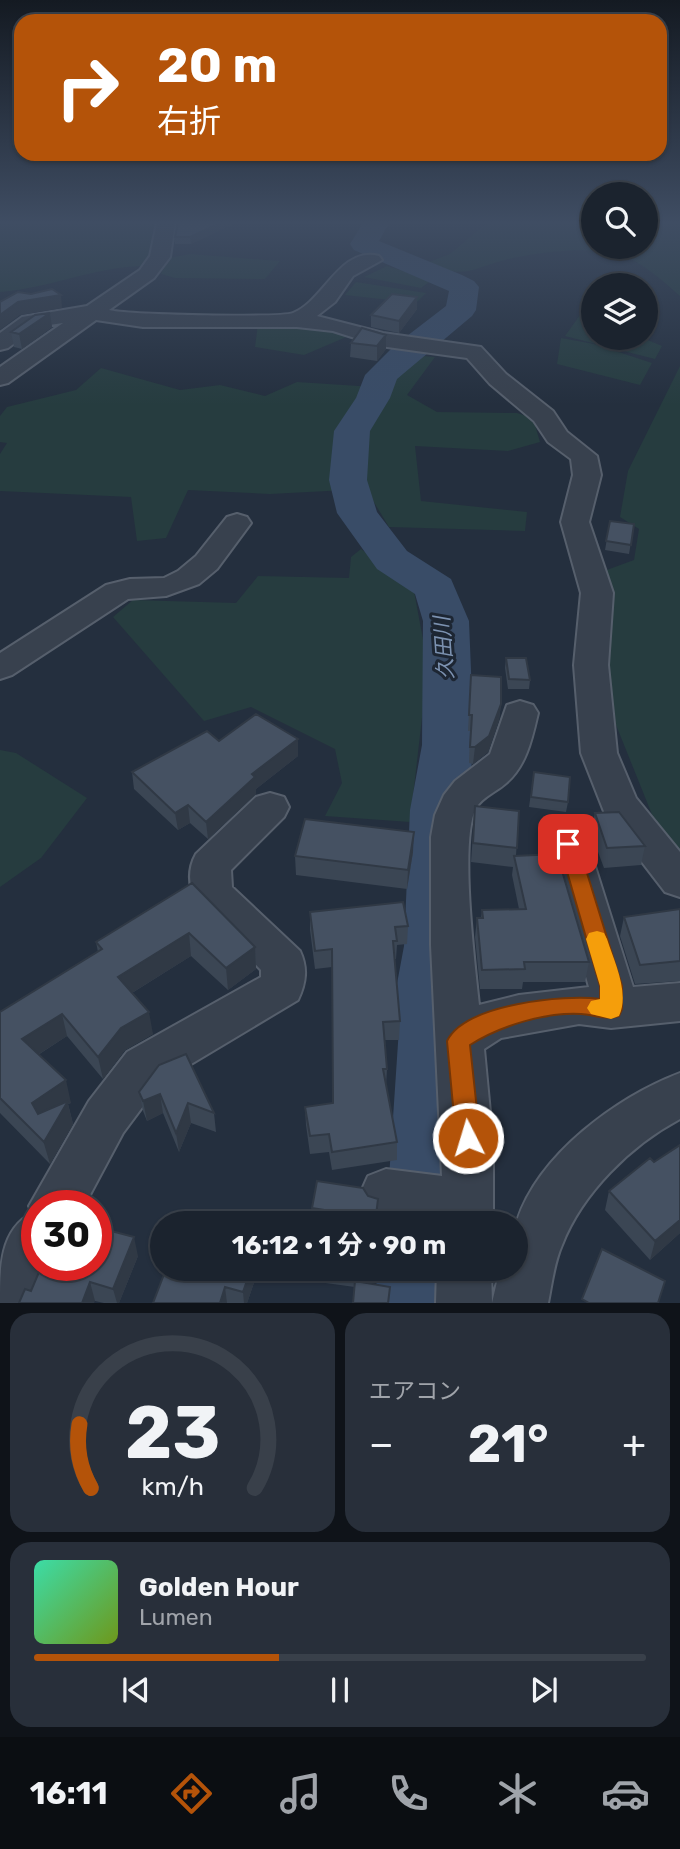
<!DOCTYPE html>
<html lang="ja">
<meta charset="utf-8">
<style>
body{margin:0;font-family:Rubik,"Noto Sans JP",sans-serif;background:#282f3a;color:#f1f3f6;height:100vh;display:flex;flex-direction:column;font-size:26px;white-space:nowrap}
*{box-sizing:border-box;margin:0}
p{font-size:23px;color:#a0a4aa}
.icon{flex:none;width:38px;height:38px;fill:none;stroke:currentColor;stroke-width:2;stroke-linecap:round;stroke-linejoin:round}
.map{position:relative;height:1303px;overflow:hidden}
.panel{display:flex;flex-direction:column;gap:10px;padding:10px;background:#0f1319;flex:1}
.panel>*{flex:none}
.banner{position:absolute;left:14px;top:14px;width:653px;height:147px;border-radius:21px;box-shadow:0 2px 5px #0004,0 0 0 2px #39404a;background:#b45309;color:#fff;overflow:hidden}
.buttons{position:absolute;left:581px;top:182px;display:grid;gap:14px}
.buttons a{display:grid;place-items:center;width:77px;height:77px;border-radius:50%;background:#1b232e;box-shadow:0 2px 5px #0004,0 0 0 2px #39404a;font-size:35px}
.speed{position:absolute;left:21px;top:1190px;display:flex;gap:14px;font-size:35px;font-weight:700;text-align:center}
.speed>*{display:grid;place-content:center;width:91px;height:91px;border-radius:50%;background:#1b232e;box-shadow:0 2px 5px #0004,0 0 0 2px #39404a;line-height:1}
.speed .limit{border:10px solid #d22;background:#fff;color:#111}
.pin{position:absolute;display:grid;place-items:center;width:60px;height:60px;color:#fff;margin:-30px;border-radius:14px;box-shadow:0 4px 10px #0006}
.me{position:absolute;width:77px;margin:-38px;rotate:355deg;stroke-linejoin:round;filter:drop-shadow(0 0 5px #0008)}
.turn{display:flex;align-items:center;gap:24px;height:147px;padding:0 28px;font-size:32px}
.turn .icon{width:91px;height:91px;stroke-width:2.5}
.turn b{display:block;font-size:49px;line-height:60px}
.big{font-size:52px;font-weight:700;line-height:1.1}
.panel .widget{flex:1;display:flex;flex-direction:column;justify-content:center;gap:10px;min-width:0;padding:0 24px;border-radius:21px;background:#282f3a}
.panel .dial{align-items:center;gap:0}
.dial svg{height:182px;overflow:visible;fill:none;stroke:#39404a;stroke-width:7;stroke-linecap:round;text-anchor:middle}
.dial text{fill:#f1f3f6;stroke:none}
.song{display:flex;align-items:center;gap:21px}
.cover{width:84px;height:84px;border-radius:10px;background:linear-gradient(135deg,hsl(160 70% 55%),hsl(80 70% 35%))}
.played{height:7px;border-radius:4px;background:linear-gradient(90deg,#b45309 40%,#39404a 40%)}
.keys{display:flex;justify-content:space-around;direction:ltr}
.heat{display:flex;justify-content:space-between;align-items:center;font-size:38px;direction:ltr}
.panel .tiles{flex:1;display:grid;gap:10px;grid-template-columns:1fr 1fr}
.widget:last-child{grid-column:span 2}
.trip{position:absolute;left:150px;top:1211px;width:378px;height:70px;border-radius:35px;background:#1b232e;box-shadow:0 2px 5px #0004,0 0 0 2px #39404a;font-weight:700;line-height:70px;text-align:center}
.menu{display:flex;height:112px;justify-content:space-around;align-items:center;background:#0b0e12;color:#a0a4aa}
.menu .icon{width:49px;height:49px}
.menu .current{color:#b45309}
.menu b{font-size:32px;color:#f1f3f6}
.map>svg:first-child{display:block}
.green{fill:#263c3f}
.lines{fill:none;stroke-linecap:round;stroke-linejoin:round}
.river{fill:#394c67;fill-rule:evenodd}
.minor-casing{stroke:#565f6c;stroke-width:4}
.minor{fill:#38414e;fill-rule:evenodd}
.wall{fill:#3b4654}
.shaded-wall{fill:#303945}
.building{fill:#455162;stroke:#303945;stroke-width:2}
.route{fill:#b45309;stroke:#753606;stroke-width:2}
.slow{fill:#f59e0b}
.labels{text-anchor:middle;stroke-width:6;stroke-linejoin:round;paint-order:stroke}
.water-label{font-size:21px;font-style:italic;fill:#7c92b1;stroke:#1d2633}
</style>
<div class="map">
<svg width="680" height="1303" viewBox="0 0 680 1303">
<rect width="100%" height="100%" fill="#242f3e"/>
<path class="green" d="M0 223H155L146 266C96 266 52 288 0 292Z
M487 223H593V247H646V223H680V296C663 281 640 260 618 254 585 246 538 252 505 260 472 268 463 281 429 262L450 254Z
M190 254 280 261 265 279 175 278 161 274 169 258Z
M387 266 432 280 421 288 364 277Z
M356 282 426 293 416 303 345 295Z
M580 315 593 318V338H643L662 346 655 359 565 336Z
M258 324 313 325 351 335 304 355 255 347Z
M561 338 594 344 652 363 640 385 557 364Z
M412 355 435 357 407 395 437 412 517 413 533 418 540 442 508 451 415 446 421 501 527 512 525 531 389 527 366 489 270 494 188 490 166 538 137 541 131 497 0 491V454L7 443 0 442V416L7 407 76 390 101 368 180 390 220 385 265 396 297 382 390 388Z
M680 366V861L655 822 608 705 604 571 634 560 639 529 620 517 628 471Z
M361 549 413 586 428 666 410 822 325 816 342 783 335 749 251 707 204 721 113 617 133 600 236 603 258 576 349 578 351 557Z
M0 750 16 753 87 798 41 858 0 887Z"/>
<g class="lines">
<path class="river" d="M363 223H389L379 241 462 275 474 281 479 287 476 310 472 316 397 379 390 398 370 431 367 480 377 512 407 551 451 579 469 621 474 745 466 810V946L460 989 465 1028 462 1223H386L399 1028 396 989 404 946 410 810 422 745 423 621 415 594 377 569 337 513 329 480 334 431 356 398 365 375 394 346 446 306 449 291 354 250 350 244Z
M379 1269H457L453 1303H373Z"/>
<defs>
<path id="minor" d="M157 223H175L170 257 154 278 109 310C126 315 281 318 293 313 324 301 340 246 379 256L382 260 353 276 335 302 317 316 383 333 481 347 506 374 553 411 567 432 597 456 601 475 589 522 613 593 608 665 617 753 636 798 680 852V897L665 892 605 814 581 753 574 665 581 593 561 522 573 475 571 459 548 442 534 421 490 384 467 358 380 346 333 331 297 327H143L96 320 8 383 0 385V367L63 323 36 327 8 348 0 350V333L22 317 87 306 140 270 150 256Z
M237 514 247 517 251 523 217 569 199 584 166 596 128 599 12 675 0 679V653L106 585 130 579 164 578 178 571 196 556 227 517Z
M520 701 533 705 538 713C532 739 526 767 505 784 496 792 482 797 476 808 459 840 475 965 479 1005L519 995 589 987 548 844 554 834 568 829 582 834 588 844 633 987 680 983V1021L611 1028 579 1024 501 1038 484 1049 493 1144V1223C451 1223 407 1228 368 1212L360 1194 368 1176 386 1169 442 1176 431 945V837L435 815 444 795 455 781 490 754 507 705Z
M270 793 284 797 289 807 284 817 231 870 232 887 300 951C308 968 306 983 298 1000L161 1082 123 1133 84 1206H37V1265H51L26 1303H0C0 1267 0 1230 32 1213L29 1206 89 1101 127 1052 261 977V970L197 904C189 888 187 870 196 854L256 797Z
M680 1073V1119C631 1145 582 1193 562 1245 554 1263 552 1283 548 1303H492L500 1269H516C516 1254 513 1234 517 1221 539 1154 617 1097 680 1073Z
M437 1269H491L492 1303H436Z"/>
</defs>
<use href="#minor" class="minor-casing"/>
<use href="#minor" class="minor"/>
</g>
<path class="wall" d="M235 223 191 244H175V237Z
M417 297V309L399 333 371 327V315Z
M50 313 52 327 22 349 14 347 11 332Z
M362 328 386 349 377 361 350 357 351 343Z
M610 521 634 524 629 554 605 550Z
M506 658 530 680 529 689H508L505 668Z
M471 675 501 704 499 720 488 752 473 764 469 763 470 731H468Z
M298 739V756L256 789V794L208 839 190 823 178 830 134 789 132 772 219 741Z
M534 772 568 802 566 812 529 807Z
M475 806 519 811 516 855 589 962 585 982H523L522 989H480L475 937 477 918H481L482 910 519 909 512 875 513 867 471 862Z
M595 813 645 846 641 865 604 868 591 833Z
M413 852 407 889 296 875 295 856Z
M192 883 255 947 256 969 228 990 191 956 132 993 153 1034 125 1050 103 1079 67 1036 38 1055 71 1103 68 1104 73 1124 50 1164 0 1113V1012L98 952 96 942Z
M680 909V981L635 984 620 936 624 917Z
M310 912 408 926 407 944 397 945 396 959H395L400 1021 399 1040H385L387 1069 386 1086 397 1142V1160L332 1170 329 1152 310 1154 306 1125 305 1107 333 1103 332 967 315 969 310 930Z
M159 1065 214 1113 216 1132 191 1123 179 1152 163 1113 147 1121 143 1111 139 1092Z
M654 1162 680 1233 650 1260 605 1210 609 1191Z
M312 1208 378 1218 377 1223H313Z
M138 1256 119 1303H104L95 1301 31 1291Z
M317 1269H371L369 1284 390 1287 389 1303H353L355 1287 318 1282Z
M256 1277 247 1303H153Z"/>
<path class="shaded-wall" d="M220 223H235L191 244 190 237Z
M61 295 62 308 20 315 0 330V315L18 302Z
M417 297V309L399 333V321Z
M50 313 52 327 22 349 19 334Z
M386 335V349L377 361V346Z
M501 704 499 720 488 752 473 764 475 747Z
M298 739V756L256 789V794L208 839 206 822 252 774Z
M188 805 190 823 178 830 175 813Z
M414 832 413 852 407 889 408 870Z
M189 933 191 956 122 999 118 977Z
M255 947 256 969 228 990 226 968Z
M149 1012 153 1034 125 1050 103 1079 98 1057 121 1028Z
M62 1014 67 1036 28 1061 22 1039Z
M66 1080 71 1103 68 1104 73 1124 50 1164 32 1103Z
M160 1094 163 1113 147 1121 143 1101Z
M188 1103 191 1123 179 1152 176 1133Z
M378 1199 377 1223H375Z
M680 1220V1233L650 1260 655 1241Z
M134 1237 138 1256 119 1303H117L113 1289Z
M251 1269H255L256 1277 247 1303H244L243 1292Z
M369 1269H371L368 1290Z
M90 1282 95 1301 94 1303H82Z
M225 1287 227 1303H220Z"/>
<path class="building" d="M178 223H220L190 237H175Z
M52 289 61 295 18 302 0 315V302L18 292 31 294Z
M392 294 417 297 399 321 371 315Z
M50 313 19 334 11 332 35 315Z
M362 328 386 335 377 346 351 343Z
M610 521 634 524 631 545 606 541Z
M506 658H526L530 680 509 679Z
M471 675 501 677V704L489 736 475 747H470L472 715H469Z
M256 714 298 739 252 774 255 777 206 822 188 805 175 813 132 772 207 731 219 741Z
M534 772 570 777 568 802 531 797Z
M475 806 519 811 517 848 473 843Z
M619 812 645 846 607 848 595 813Z
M305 819 414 832 408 870 295 856Z
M557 854 589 962H524L525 969 482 970 477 918H483L482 910 526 909 514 856Z
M192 883 255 947 226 968 189 933 118 977 149 1012 121 1028 98 1057 62 1014 22 1039 66 1080 32 1103 38 1114 68 1101 44 1142 0 1098V1012L102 949 96 942Z
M403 902 408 926 395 927 397 941H393L400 1021 383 1022 387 1069H383L397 1142 332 1152 329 1134 310 1136 305 1107 333 1103 332 949 315 951 310 912Z
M680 909V961L640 965 624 917Z
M186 1054 214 1113 188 1103 176 1133 160 1094 143 1101 139 1092 159 1065Z
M680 1145V1220L655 1241 609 1191 650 1158 654 1162Z
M317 1181 363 1188 368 1196 378 1199 375 1223H323L325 1210 312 1208Z
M96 1227 134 1237 113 1289 90 1282 82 1303H19L25 1289 31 1291 42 1265H96Z
M602 1249 665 1281 658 1303H589L582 1299Z
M166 1269H251L243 1292 225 1287 220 1303H153Z
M351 1269H369L368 1271Z
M355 1281 390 1287 388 1303H353Z"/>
<linearGradient id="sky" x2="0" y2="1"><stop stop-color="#141a22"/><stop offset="0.55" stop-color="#3f4d63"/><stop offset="1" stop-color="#3f4d63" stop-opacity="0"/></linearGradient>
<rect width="680" height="405" fill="url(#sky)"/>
<path class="route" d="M568 837 578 844 622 986V1009L619 1016C606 1020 594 1015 581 1014 545 1012 500 1026 470 1045L480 1138 476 1146 468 1149 459 1146 456 1138 447 1041C465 1004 565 994 600 999V986L559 844Z"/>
<path class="slow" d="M597 931 604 933 607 939C614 961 630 993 619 1016L611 1019 591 1014 587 1008 591 1001 600 999V986L586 939 589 933Z"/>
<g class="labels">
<g class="water-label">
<text transform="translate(444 648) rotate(-94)" y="7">久田川</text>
</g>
</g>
</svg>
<div class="buttons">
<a><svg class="icon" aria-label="search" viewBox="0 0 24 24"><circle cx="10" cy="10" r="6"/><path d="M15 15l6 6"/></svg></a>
<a><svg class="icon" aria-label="layers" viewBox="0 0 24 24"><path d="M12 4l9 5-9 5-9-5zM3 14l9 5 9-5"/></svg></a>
</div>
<div class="speed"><div class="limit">30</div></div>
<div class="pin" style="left:568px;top:844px;background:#d93025"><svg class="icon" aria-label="arrive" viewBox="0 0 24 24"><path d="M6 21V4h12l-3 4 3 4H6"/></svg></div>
<svg class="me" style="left:468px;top:1138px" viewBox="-20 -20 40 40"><circle r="17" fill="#b45309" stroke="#fff" stroke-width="3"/><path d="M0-11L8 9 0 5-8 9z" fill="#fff"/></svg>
<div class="trip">16:12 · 1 分 · 90 m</div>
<div class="banner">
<div class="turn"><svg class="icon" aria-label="right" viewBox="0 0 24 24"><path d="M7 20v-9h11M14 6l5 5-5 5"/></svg><div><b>20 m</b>右折</div></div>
</div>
</div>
<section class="panel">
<div class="tiles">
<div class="widget dial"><svg viewBox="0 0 100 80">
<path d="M14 69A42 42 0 1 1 86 69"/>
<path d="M14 69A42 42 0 0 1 9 41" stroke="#b45309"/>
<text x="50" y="56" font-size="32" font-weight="700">23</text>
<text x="50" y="72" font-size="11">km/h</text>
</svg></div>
<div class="widget"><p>エアコン</p>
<div class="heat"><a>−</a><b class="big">21°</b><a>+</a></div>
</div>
<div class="widget">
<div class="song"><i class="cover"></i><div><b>Golden Hour</b><p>Lumen</p></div></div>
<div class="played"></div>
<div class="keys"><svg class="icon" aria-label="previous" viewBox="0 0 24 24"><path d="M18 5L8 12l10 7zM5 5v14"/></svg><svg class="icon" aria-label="pause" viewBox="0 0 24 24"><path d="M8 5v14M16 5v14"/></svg><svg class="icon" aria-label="next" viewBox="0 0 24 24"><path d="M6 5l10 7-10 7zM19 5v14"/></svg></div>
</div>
</div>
</section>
<nav class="menu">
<b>16:11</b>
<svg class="icon current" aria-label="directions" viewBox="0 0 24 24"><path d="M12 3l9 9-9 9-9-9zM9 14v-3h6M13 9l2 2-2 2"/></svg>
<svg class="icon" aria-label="music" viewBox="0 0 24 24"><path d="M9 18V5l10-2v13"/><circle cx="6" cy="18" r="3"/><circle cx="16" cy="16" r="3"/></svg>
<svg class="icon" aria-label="phone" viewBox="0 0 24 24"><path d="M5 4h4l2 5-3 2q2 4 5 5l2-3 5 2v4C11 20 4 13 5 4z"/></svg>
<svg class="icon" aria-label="climate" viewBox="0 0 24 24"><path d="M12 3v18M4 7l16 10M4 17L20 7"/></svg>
<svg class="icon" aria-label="car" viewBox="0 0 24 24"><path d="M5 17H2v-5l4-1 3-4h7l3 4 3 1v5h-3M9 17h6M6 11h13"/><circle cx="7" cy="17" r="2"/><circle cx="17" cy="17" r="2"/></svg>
</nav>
